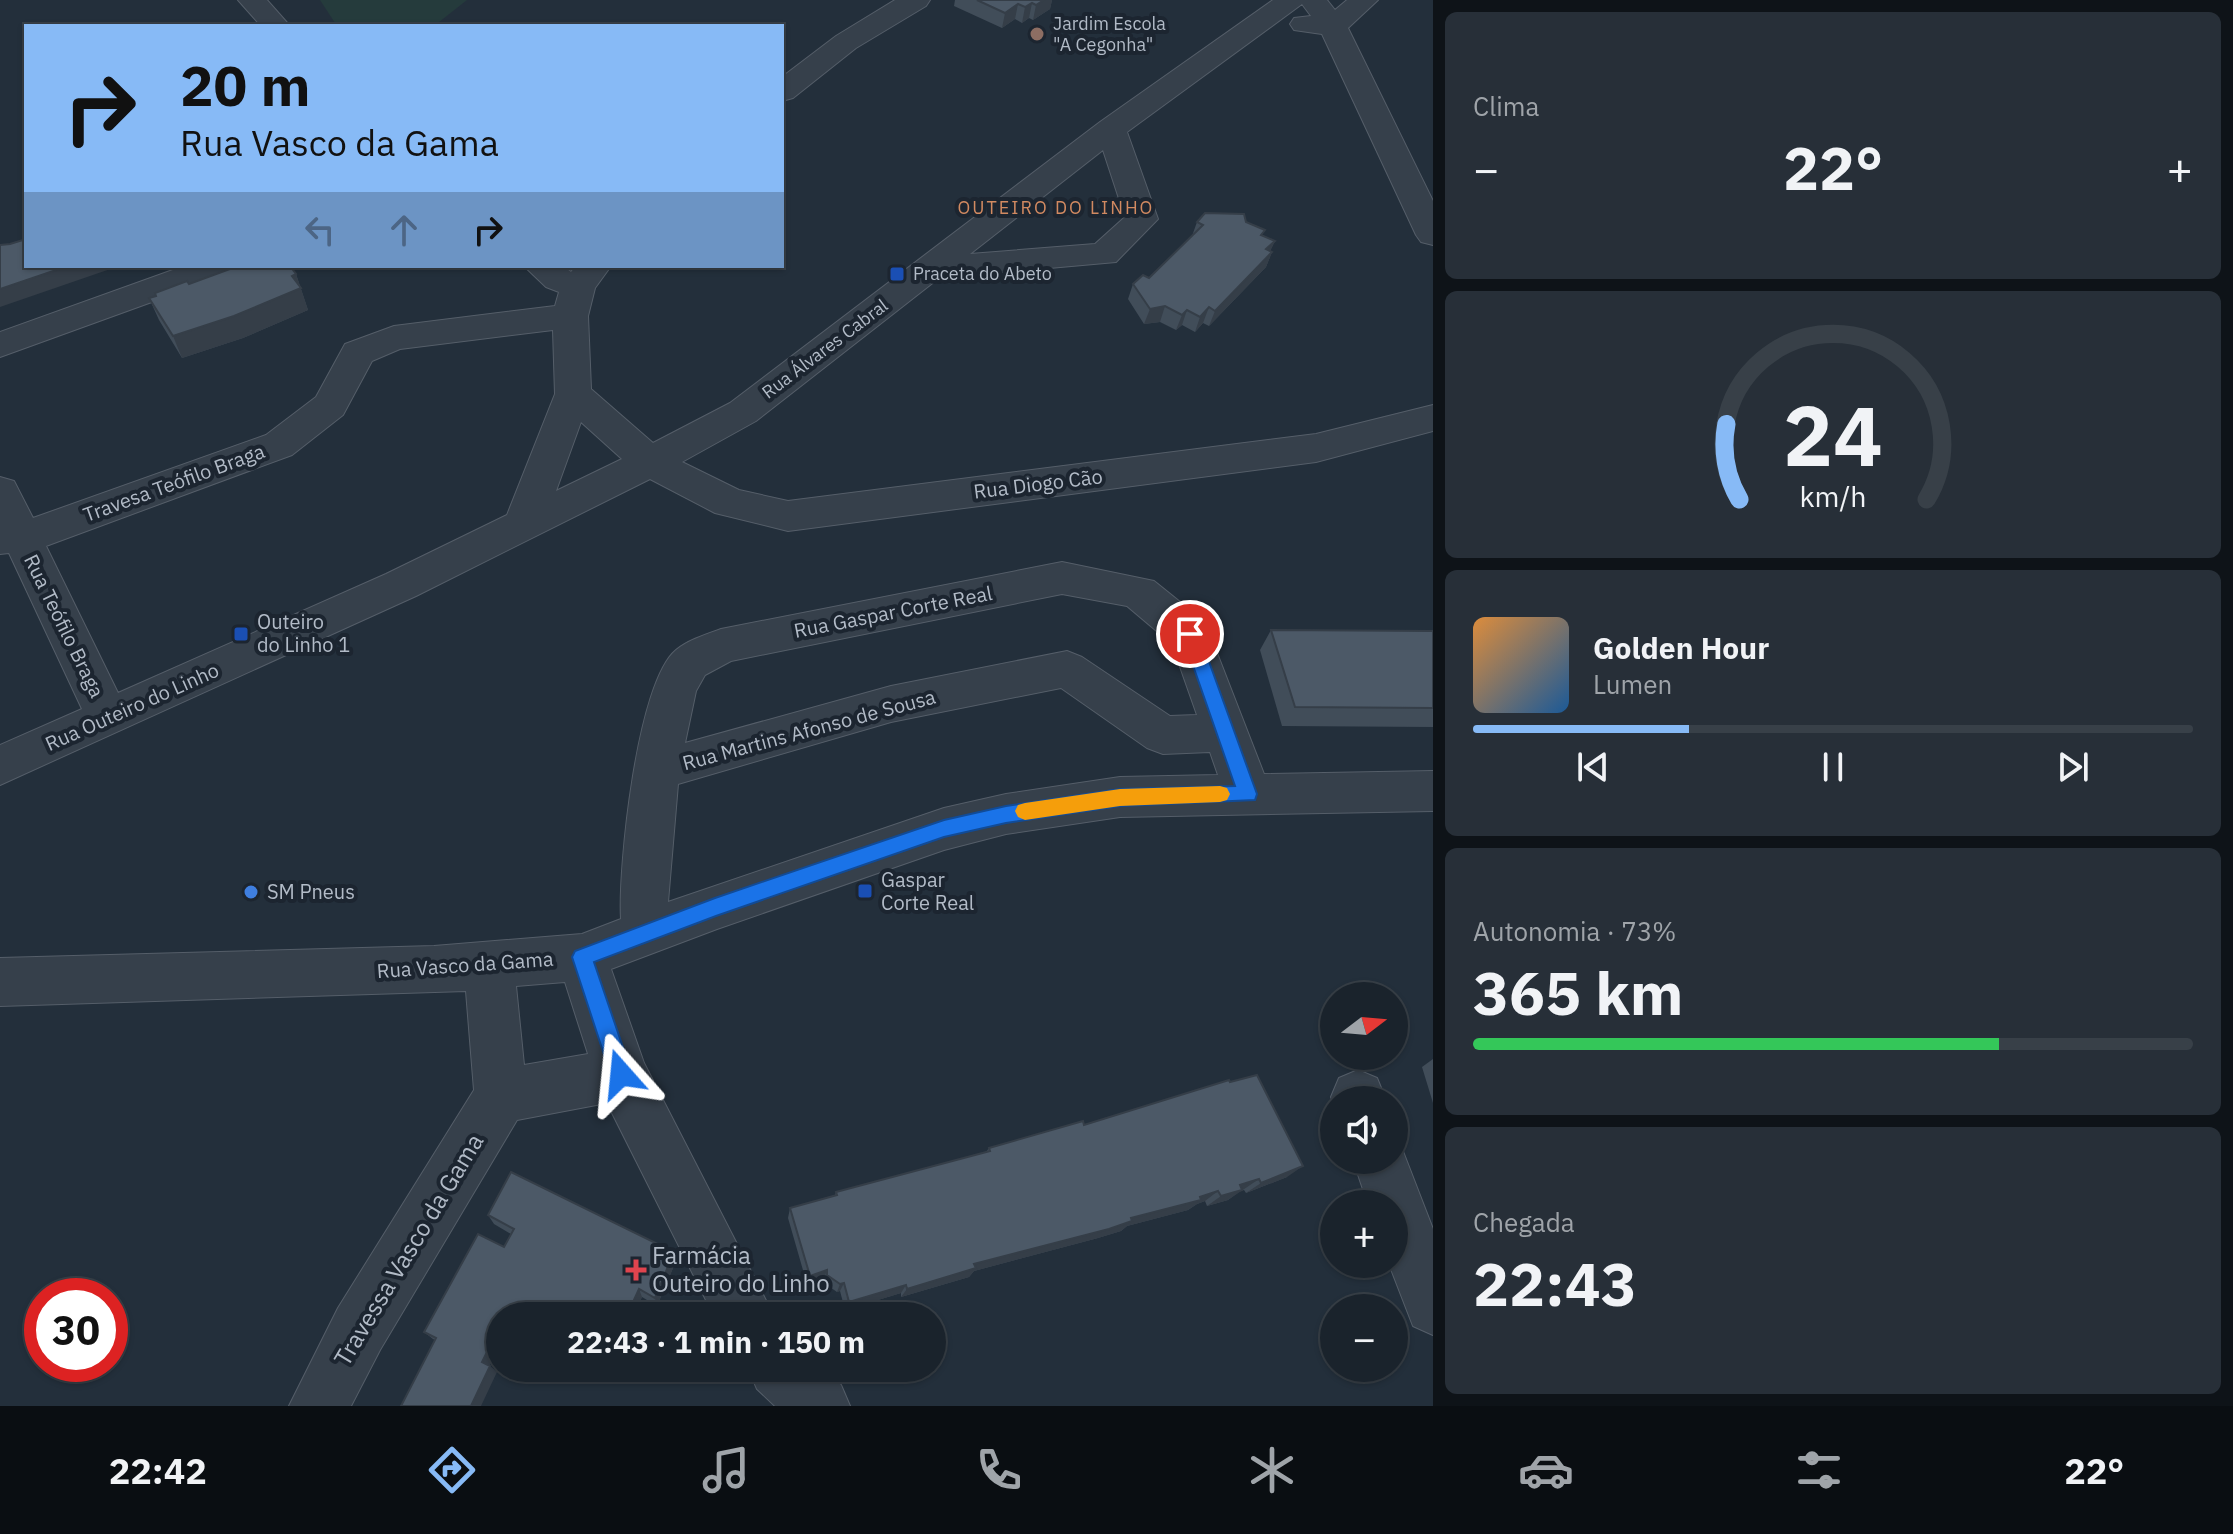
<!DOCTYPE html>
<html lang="pt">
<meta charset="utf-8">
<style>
body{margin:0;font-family:"IBM Plex Sans",sans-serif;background:#272f38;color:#f1f3f6;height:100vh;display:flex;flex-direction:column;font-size:30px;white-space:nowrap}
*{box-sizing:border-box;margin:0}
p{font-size:26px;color:#9fa4a9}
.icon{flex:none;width:44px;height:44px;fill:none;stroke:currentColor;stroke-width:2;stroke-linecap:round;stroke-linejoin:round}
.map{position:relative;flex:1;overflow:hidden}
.side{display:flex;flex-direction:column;gap:12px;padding:12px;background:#0e1318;width:800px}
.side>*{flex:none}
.hud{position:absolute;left:24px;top:24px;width:760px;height:244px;border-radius:0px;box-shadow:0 2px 6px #0004,0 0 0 2px #384048;background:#87baf6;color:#111;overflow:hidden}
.needle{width:52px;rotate:74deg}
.tools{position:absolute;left:1320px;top:982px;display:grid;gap:16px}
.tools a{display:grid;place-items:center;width:88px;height:88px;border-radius:50%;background:#1a232c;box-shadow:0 2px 6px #0004,0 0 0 2px #384048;font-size:40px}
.speed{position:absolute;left:24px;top:1278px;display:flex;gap:16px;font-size:40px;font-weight:700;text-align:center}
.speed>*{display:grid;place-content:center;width:104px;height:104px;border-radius:50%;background:#1a232c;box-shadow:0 2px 6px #0004,0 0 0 2px #384048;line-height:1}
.speed .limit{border:12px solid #d22;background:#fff;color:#111}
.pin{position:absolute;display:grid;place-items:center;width:68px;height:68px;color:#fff;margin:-34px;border:4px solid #fff;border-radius:50%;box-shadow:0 2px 8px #0007}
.me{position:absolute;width:88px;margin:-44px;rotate:342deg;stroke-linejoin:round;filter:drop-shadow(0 0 6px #0008)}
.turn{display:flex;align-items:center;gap:28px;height:168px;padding:0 24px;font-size:36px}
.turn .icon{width:104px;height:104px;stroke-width:2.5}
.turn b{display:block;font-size:56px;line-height:68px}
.lanes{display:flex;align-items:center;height:76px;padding:0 24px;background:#0003;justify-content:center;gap:40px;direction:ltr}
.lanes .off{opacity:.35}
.big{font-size:60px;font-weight:700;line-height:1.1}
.side .tile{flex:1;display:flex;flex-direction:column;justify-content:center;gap:12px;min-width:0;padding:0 28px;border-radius:12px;background:#272f38}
.side .dial{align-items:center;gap:0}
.dial svg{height:208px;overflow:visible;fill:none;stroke:#384048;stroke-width:7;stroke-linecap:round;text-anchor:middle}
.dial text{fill:#f1f3f6;stroke:none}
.song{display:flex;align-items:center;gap:24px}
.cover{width:96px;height:96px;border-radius:12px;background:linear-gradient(135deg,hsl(30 70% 55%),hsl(210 70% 35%))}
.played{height:8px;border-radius:4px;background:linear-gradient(90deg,#87baf6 30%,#384048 30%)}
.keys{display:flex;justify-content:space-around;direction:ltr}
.heat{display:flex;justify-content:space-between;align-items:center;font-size:44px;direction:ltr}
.charge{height:12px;border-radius:6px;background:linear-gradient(90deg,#34c759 73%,#384048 0)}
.trip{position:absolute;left:486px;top:1302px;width:460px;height:80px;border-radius:40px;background:#1a232c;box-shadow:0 2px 6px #0004,0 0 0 2px #384048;font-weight:700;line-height:80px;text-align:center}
.tab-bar{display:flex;height:128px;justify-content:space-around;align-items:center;background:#0a0e12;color:#9fa4a9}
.tab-bar .icon{width:56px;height:56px}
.tab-bar .active{color:#87baf6}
.tab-bar b{font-size:36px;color:#f1f3f6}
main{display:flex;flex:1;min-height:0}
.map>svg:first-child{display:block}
.green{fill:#253b3c}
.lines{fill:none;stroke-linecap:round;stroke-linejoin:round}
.minor-casing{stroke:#555e69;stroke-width:2}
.minor{fill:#36404b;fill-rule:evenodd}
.wall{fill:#414d59}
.shaded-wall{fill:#353e48}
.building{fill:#4c5967;stroke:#353e48;stroke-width:2}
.route{fill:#1a73e8;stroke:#114b97;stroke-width:2}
.slow{fill:#f59e0b}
.education-dot{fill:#8d6e63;stroke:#1c2530;stroke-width:3}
.transit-dot{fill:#1a4fb4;stroke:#1c2530;stroke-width:3}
.shop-dot{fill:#3f7fe0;stroke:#1c2530;stroke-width:3}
.health-dot{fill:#e0444e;stroke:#1c2530;stroke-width:3}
.labels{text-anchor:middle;stroke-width:8;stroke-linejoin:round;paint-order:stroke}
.far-poi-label{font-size:18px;fill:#b2bbc7;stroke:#1c2530;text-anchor:start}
.far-neighbourhood-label{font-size:18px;letter-spacing:2px;fill:#d28a61;stroke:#1c2530}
.far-street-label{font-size:18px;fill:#b2bbc7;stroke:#1c2530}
.street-label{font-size:20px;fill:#b2bbc7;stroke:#1c2530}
.poi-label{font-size:20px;fill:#b2bbc7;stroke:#1c2530;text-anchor:start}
.near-street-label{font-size:24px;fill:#b2bbc7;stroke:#1c2530}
.near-poi-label{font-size:24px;fill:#b2bbc7;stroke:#1c2530;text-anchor:start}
</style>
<main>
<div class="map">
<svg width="1433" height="1406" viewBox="0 0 1433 1406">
<rect width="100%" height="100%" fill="#232f3b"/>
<path class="green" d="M320 0H467L434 26H337Z"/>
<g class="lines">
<defs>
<path id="minor" d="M238 0H267L290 26H261Z
M895 0H930L926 6 856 48 793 98 782 101V77L836 36Z
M1273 0H1327L1335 10 1347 0H1378L1348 28 1433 201V245L1421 242 1416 235 1322 34 1294 30 1290 24 1294 18 1311 16 1302 4 1127 132 1158 219 1116 262 939 278 756 421 682 462 739 490 788 501 1316 434 1433 405V431L1316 462 788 531 715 513 650 479 416 596 0 785V745L82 709 9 553 0 554V477L14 481 33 518 266 435 316 397 345 344 394 326 555 306 559 292 546 287 524 266H563L571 272 576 266H611L595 288 588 316 591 389 653 443 730 403 1100 122ZM1103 150 1125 217 1095 244 970 254ZM553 330 555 394 507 515 386 574 118 693 46 546 292 455 343 415 372 361 400 349ZM581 422 622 459 556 491Z
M184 266H234L229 274 0 357V332Z
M1062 562 1154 581 1205 622 1264 774 1433 771V811L1120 817 1006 834 944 850 717 929 611 969 644 1063 774 1316H714L607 1103 517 1120 380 1350 351 1406H289L338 1308 474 1090 466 991 0 1006V958L434 946 582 934 621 919C618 868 637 682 676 650 688 640 707 634 721 629ZM1062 594 1127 606 1172 644 1197 715 1170 716 1082 657 1067 651 891 686 685 743 696 691 705 675 731 661ZM1061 688 1147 748 1163 754 1210 752 1218 775 1120 777 1006 794 944 808 668 902 678 784 891 722ZM565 982 588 1054 524 1065 516 986Z
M1358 1070 1377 1078 1386 1100H1334V1104L1331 1097 1339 1078Z
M1394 1139 1399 1141 1433 1229V1335L1413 1326 1389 1264H1394V1204H1368L1353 1160H1394Z
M748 1368H823L841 1385 850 1406H775L757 1389Z"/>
</defs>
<use href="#minor" class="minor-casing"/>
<use href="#minor" class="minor"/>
</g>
<path class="wall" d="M955 0H1052L1050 9 1033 20 1029 18 1022 23 1015 19 1002 28 954 6Z
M1197 222H1246L1263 236 1275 241 1270 251 1272 252 1266 267 1209 326 1203 323 1195 332 1182 325 1176 330 1160 322 1144 324 1128 299 1133 284 1149 278 1192 236Z
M296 274 308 310 243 338 182 358 159 320 149 298 189 284Z
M1271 630 1433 631V727L1282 726 1260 650Z
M1433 1059V1103L1422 1067Z
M1084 1125 1287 1177 1246 1193 1244 1190 1240 1191 1228 1200 1207 1206 1205 1201 1197 1204 1188 1210 1127 1226 1121 1231 1098 1238 974 1271 969 1277 901 1297V1293L845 1310 840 1291 837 1292 824 1283V1279L807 1284 788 1218 790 1208 835 1195 836 1192 986 1152 989 1148Z
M488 1215 676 1261 657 1306 642 1297 633 1315 634 1316H517L515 1315 500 1316V1345L489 1366 497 1372 433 1339 424 1332 504 1247 511 1234 494 1224Z"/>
<path class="shaded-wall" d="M1044 0H1052L1050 9 1033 20 1036 5Z
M1032 3 1029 18 1022 23 1025 7Z
M1018 4 1015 19 1002 28 1005 13Z
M1275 241 1268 255 1272 252 1266 267 1209 326 1215 311 1266 249Z
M68 266H119L0 307V289Z
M296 274 308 310 243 338 182 358 173 336Z
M1165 306 1160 322 1144 324 1150 309Z
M1209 307 1203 323 1195 332 1200 317Z
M1187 310 1182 325 1176 330 1182 315Z
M1303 1166 1287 1177 1246 1193 1261 1183Z
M1259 1179 1228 1200 1207 1206 1221 1196 1240 1185Z
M1218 1191 1205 1201 1197 1204 1188 1210 1127 1226 1121 1231 1098 1238 974 1271 969 1277 901 1297 907 1289 974 1264Z
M674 1252 676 1261 657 1306 655 1298Z
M827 1270 824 1279 807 1284 810 1276Z
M844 1283 840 1291 837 1292 840 1284Z
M906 1285 901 1293 845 1310 849 1302Z
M639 1289 642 1297 633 1316 628 1313Z
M509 1308 515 1315V1316H505Z
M500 1326V1345L488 1368 482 1362Z
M490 1366 497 1372 481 1406H471Z"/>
<path class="building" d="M977 0H1044L1036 5 1032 3 1025 7 1018 4 1005 13Z
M1205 213 1244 214 1246 222 1265 230 1261 235 1275 241 1266 249 1272 252 1215 311 1209 307 1200 317 1187 310 1182 315 1165 306 1150 309 1133 284 1143 275 1149 278 1203 225 1197 222Z
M26 239V266H68L0 289V245L10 244Z
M238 266H290L296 274 292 276 301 288 234 316 173 336 149 298 156 296 155 293 187 281 189 284Z
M1271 630 1433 631V708L1295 707Z
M1257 1075 1303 1166 1261 1183 1259 1179 1240 1185 1242 1190 1221 1196 1218 1191 1200 1197 1201 1200 1131 1218 1132 1221 1109 1229 974 1264 976 1268 907 1289 906 1285 849 1302 844 1283 840 1284 827 1275V1270L810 1276 790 1208 837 1195 836 1192 990 1151 989 1148 1083 1121 1084 1125 1229 1080 1230 1082Z
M511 1172 674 1252 655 1298 639 1289 628 1313 634 1316H526L509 1308 505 1316H500V1326L482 1362 490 1366 471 1406H401L436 1338 424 1332 478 1234 504 1247 514 1229 488 1215Z"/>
<path class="route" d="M1190 627 1199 634 1257 794 1255 800 1120 806 1006 823 944 837 716 916 594 962 632 1074 628 1082 621 1085 613 1082 572 957 575 951 715 898 944 820 1006 806 1120 789 1235 786 1182 634Z"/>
<path class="slow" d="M1220 786 1227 788 1230 794 1227 800 1220 802 1120 806 1025 820 1018 817 1015 811 1018 805 1025 803 1120 789Z"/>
<circle class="education-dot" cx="1037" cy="34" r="8"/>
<g class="transit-dot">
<rect x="889" y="266" width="16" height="16" rx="4"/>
<rect x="233" y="626" width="16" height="16" rx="4"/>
<rect x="857" y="883" width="16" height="16" rx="4"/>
</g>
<circle class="shop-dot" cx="251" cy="892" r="8"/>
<path class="health-dot" d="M632 1258h8v8h8v8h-8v8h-8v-8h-8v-8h8z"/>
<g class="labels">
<g class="far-poi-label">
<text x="1053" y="30">Jardim Escola<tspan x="1053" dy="21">"A Cegonha"</tspan></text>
<text x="913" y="280">Praceta do Abeto</text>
</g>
<g class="far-neighbourhood-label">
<text x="1056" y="214">OUTEIRO DO LINHO</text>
</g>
<g class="far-street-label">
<text transform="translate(825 349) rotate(-37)" y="6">Rua Álvares Cabral</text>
</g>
<g class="street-label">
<text transform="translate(174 483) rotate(-20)" y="7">Travesa Teófilo Braga</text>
<text transform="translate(1038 484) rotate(-7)" y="7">Rua Diogo Cão</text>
<text transform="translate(893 612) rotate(-11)" y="7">Rua Gaspar Corte Real</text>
<text transform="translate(64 626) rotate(64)" y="7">Rua Teófilo Braga</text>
<text transform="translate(132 707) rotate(-24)" y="7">Rua Outeiro do Linho</text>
<text transform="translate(809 730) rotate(-15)" y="7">Rua Martins Afonso de Sousa</text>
<text transform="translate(465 965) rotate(-4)" y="7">Rua Vasco da Gama</text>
</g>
<g class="poi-label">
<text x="257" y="629">Outeiro<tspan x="257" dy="23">do Linho 1</tspan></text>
<text x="881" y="887">Gaspar<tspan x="881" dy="23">Corte Real</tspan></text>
<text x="267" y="899">SM Pneus</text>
</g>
<g class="near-street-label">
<text transform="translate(409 1250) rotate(-59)" y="8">Travessa Vasco da Gama</text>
</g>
<g class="near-poi-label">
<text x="652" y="1264">Farmácia<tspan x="652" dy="28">Outeiro do Linho</tspan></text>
</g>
</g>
</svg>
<div class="tools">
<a><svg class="needle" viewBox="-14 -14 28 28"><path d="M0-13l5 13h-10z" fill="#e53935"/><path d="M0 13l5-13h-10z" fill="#9fa4a9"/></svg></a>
<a><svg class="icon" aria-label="sound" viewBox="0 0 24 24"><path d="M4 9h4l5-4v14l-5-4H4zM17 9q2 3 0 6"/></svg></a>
<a>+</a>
<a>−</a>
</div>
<div class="speed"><div class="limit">30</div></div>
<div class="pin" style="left:1190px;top:634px;background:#d93025"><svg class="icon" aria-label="arrive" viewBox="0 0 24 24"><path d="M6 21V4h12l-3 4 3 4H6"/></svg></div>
<svg class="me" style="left:621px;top:1074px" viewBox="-20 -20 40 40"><path d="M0-17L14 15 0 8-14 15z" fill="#1a73e8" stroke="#fff" stroke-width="4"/></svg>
<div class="trip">22:43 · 1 min · 150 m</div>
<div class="hud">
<div class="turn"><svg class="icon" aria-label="right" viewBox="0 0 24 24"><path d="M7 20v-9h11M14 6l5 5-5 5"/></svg><div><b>20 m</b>Rua Vasco da Gama</div></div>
<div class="lanes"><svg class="icon off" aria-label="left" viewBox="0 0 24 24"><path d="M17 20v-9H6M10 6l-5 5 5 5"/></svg><svg class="icon off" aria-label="ahead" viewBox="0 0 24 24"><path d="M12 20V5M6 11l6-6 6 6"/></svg><svg class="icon" aria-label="right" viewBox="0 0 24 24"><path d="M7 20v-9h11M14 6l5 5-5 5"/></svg></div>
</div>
</div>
<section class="side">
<div class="tile"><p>Clima</p>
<div class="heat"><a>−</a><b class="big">22°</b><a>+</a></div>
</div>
<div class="tile dial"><svg viewBox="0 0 100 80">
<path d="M14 69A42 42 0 1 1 86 69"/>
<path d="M14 69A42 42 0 0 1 9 40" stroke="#87baf6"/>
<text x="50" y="56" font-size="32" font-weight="700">24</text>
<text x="50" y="72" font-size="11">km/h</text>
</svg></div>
<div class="tile">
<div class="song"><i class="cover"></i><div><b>Golden Hour</b><p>Lumen</p></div></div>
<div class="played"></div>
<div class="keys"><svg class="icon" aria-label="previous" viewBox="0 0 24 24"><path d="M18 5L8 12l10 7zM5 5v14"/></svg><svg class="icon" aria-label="pause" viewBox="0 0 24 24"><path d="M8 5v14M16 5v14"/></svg><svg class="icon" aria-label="next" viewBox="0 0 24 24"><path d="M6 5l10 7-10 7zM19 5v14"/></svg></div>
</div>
<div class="tile"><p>Autonomia · 73%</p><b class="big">365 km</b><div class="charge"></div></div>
<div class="tile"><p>Chegada</p><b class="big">22:43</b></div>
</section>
</main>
<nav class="tab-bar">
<b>22:42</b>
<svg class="icon active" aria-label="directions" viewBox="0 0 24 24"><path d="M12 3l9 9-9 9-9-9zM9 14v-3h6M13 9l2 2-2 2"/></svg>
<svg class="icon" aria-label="music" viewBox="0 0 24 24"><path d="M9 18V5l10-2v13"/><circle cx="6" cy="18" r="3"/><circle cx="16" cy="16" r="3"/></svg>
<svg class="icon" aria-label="phone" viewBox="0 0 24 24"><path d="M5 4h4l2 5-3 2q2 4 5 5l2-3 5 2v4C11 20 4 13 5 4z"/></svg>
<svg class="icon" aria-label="climate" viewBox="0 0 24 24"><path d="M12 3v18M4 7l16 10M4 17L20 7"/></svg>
<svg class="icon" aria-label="car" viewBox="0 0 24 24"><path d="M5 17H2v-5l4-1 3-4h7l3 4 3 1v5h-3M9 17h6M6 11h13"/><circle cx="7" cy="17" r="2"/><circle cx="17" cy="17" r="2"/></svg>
<svg class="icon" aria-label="filters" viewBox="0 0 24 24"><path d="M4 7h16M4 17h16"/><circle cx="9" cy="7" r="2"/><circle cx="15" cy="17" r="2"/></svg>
<b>22°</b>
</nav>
